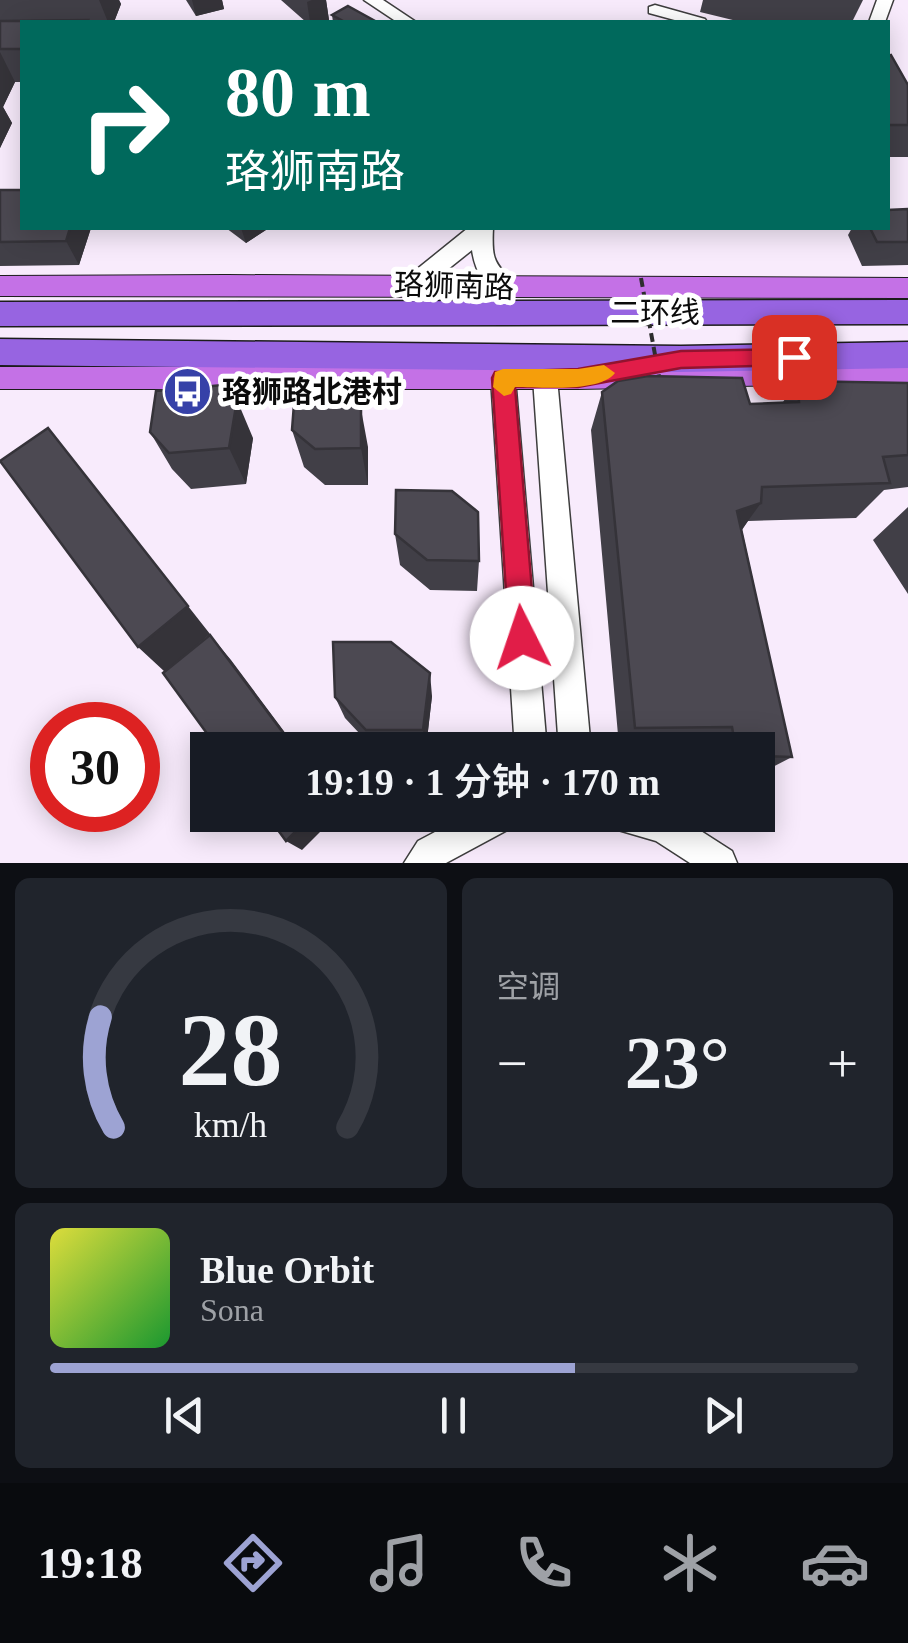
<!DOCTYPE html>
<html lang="zh">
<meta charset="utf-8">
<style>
body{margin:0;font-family:"Times New Roman","Noto Sans SC",serif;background:#20242c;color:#f1f3f6;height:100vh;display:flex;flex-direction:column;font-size:38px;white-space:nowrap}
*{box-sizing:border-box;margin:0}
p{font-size:32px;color:#9ea1a6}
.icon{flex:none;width:55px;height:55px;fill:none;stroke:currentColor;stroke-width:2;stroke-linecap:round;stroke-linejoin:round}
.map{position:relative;height:863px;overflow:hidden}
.panel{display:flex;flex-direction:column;gap:15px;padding:15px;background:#0d0f14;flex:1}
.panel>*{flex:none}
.hud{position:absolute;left:20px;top:20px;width:870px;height:210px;border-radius:0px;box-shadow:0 5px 25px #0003;background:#00695c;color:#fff;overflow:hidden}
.speed{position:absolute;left:30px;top:702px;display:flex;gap:20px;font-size:50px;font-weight:700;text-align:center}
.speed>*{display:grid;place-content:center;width:130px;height:130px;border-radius:50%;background:#171b24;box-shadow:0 5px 25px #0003;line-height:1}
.speed .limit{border:15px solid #d22;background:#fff;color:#111}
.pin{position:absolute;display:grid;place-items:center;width:85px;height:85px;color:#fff;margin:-42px;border-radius:20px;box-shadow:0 5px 15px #0006}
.me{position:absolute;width:110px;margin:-55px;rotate:356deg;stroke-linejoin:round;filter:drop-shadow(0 0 8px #0008)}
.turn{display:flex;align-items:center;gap:35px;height:210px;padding:0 40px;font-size:45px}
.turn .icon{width:130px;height:130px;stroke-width:2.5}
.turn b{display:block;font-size:70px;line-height:85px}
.big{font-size:75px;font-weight:600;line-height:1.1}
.panel .widget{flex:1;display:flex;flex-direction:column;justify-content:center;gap:15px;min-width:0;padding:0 35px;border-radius:15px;background:#20242c}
.panel .dial{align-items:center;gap:0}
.dial svg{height:260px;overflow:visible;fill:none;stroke:#363941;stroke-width:7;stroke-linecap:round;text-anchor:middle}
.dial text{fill:#f1f3f6;stroke:none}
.song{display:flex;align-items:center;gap:30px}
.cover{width:120px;height:120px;border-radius:15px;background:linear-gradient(135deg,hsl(60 70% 55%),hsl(130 70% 35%))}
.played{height:10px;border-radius:5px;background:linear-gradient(90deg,#9da3d3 65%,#363941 65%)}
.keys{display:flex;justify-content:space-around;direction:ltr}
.heat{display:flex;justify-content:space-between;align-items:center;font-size:55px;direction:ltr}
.panel .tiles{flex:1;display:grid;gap:15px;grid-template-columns:1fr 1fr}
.widget:last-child{grid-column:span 2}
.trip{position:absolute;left:190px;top:732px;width:585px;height:100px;border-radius:0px;background:#171b24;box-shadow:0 5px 25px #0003;font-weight:600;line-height:100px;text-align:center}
.menu{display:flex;height:160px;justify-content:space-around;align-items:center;background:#090b0e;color:#9ea1a6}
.menu .icon{width:70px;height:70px}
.menu .on{color:#9da3d3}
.menu b{font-size:45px;color:#f1f3f6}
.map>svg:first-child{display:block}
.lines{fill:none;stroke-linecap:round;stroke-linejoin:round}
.minor-casing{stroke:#3e3e3e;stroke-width:3}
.major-casing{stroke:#1c1c1c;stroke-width:2}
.highway-casing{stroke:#1c1c1c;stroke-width:3}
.minor{fill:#fff;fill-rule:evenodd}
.major{fill:#c471e6;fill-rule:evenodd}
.highway{fill:#9764e1;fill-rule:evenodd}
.path-bridge{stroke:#2d2d2d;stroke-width:4;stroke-dasharray:9 5;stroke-linecap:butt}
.wall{fill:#413f47}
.shaded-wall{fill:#353339}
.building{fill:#4c4952;stroke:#353339;stroke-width:2.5}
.route{fill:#e11d48;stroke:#92132f;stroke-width:2.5}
.slow{fill:#f59e0b}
.labels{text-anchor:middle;stroke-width:10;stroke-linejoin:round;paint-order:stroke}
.street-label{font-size:30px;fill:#0b0b0b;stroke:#fff}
.poi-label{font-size:30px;font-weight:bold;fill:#0b0b0b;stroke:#fff;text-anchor:start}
</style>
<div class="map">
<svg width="908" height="863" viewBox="0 0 908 863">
<rect width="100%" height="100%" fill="#f8ebfc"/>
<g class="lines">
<defs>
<path id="minor" d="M364 0H383L416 22H397Z
M877 0H893L885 22H869Z
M655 5 705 19 707 22H682L649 13V7Z
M468 228H493C491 267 497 261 517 289L514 295 506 297C485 290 475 271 472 250L422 290H406L403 284 406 278Z
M503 368 511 371 515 378 547 750H515L491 378 495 371Z
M545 368 553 371 557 378 591 750H559L533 378 537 371Z
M467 815H518L513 827 446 863H404L418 841Z
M603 815H676L732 851 737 863H690L656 841 608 827Z"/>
<path id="major" d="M227 275 908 278V298L0 296V276Z
M908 361V383L578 389H0V367H578Z"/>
<path id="highway" d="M908 300V324L0 326V302Z
M0 339 681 346 908 342V368L681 372 0 365Z"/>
</defs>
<use href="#minor" class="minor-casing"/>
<use href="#major" class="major-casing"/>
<use href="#highway" class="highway-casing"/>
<use href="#minor" class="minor"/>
<use href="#major" class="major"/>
<use href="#highway" class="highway"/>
<path class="path-bridge" d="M641 278 660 382"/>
</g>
<path class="wall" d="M0 0H119L121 4 114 22H22V82H15L3 107 12 123 0 148Z
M186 0H222L224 9 196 16Z
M281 0H326L329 20 322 22H306Z
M703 0H863L852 22H741L700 12Z
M332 15 377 22H333Z
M888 56 908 85V157H888Z
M0 190 91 228 79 265 0 266Z
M908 209V265L862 266 848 235 852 228H888Z
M226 228H269L246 243Z
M797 381 908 383V487L884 490 856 518 748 521 742 530 792 757 761 773H758V750H707V745L619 746 591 430 602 392 750 404 783 402Z
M292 430 368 447V485H325L304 467Z
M150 432 253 438 246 484 191 489 172 469Z
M908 507V594L873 540Z
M395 534 479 561 477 591 430 590 400 565Z
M432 696 426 748 374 749 345 718 335 697Z"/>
<path class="shaded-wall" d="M99 0H119L121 4 114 22H108Z
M192 0H222L224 9 196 16Z
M312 0H326L329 20 322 22H310L307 2Z
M0 52 15 82 3 107 12 123 0 148Z
M70 228H91L79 265 66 241Z
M241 228H269L246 243Z
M237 400 253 438 246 484 229 448Z
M361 409 368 447V485L361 448Z
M48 428 210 634 165 672 138 647Z
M761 503 737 536V511Z
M210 635 231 660 298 750H296Z
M430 673 432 696 426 748 423 730Z
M312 815H337L302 850 286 841Z"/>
<path class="building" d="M348 6 377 22H345L332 15Z
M88 20 87 22H22V49H0V21Z
M891 55 908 85V125H888V56Z
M0 190H22V228H70L66 241 0 242Z
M908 209V242H877L870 228H888V210Z
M648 376 742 378 750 404 799 402 797 381 908 383V455L883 457 890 483 762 487 761 503 737 511 792 757 758 756V750H736L732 727 635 728 602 392 618 381Z
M223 385 237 400 229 448 169 453 150 432 156 391Z
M330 388 361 409V448L315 449 292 430 295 391Z
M48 428 188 606 138 647 0 461Z
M396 490 452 491 478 512 479 561 427 560 395 534Z
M210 635 296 750H219L163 673Z
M333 642H391L430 673 423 730H366L335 697Z
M267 815H312L286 841Z"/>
<path class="route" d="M794 349 805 357 794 365 681 368 578 387H515L536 638 532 648 522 652 513 648 509 638 492 378 495 372 578 369 681 351Z"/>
<path class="slow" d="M604 365 615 373C600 393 539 387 515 387L511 394 504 396 493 387 495 372 503 369H578Z"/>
<defs>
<symbol id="bus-disc" viewBox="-11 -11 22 22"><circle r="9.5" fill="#3641a8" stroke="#fff"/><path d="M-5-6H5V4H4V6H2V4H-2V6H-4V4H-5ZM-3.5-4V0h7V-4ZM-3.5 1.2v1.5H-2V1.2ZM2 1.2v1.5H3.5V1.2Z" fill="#fff"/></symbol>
</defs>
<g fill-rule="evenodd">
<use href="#bus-disc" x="160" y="364" width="55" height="55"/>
</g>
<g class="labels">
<g class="street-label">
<text transform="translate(454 286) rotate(2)" y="10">珞狮南路</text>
<text x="655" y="323">二环线</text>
</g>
<g class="poi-label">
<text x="222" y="402">珞狮路北港村</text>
</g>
</g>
</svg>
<div class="speed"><div class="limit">30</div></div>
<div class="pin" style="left:794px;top:357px;background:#d93025"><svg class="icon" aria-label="arrive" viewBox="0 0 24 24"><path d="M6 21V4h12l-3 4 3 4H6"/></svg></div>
<svg class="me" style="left:522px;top:638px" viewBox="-20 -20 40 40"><circle r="19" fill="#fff"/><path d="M0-13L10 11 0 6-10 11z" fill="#e11d48"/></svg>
<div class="trip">19:19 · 1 分钟 · 170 m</div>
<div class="hud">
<div class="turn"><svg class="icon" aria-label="right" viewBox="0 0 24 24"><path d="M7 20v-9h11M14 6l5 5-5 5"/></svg><div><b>80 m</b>珞狮南路</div></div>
</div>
</div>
<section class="panel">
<div class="tiles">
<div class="widget dial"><svg viewBox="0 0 100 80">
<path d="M14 69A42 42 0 1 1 86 69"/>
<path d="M14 69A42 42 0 0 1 10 35" stroke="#9da3d3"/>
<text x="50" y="56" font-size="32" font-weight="700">28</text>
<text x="50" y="72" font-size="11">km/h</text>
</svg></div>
<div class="widget"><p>空调</p>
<div class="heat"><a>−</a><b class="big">23°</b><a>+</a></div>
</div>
<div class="widget">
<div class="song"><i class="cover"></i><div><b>Blue Orbit</b><p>Sona</p></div></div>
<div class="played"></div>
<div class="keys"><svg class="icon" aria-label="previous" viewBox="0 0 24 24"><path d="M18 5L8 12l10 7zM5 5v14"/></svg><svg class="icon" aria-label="pause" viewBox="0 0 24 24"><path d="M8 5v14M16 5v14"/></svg><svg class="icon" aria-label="next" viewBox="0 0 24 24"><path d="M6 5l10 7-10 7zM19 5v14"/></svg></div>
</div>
</div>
</section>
<nav class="menu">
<b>19:18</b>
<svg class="icon on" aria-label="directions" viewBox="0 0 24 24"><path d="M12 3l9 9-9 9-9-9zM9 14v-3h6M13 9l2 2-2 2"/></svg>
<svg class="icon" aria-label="music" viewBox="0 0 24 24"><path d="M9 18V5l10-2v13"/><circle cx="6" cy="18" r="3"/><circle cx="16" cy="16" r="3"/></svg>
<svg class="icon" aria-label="phone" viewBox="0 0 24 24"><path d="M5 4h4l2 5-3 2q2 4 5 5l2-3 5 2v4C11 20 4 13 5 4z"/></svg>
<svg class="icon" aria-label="climate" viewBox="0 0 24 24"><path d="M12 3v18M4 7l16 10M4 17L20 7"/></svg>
<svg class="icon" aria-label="car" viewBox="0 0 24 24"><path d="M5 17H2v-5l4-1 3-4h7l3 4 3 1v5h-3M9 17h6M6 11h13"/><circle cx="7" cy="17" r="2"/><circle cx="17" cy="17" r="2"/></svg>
</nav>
